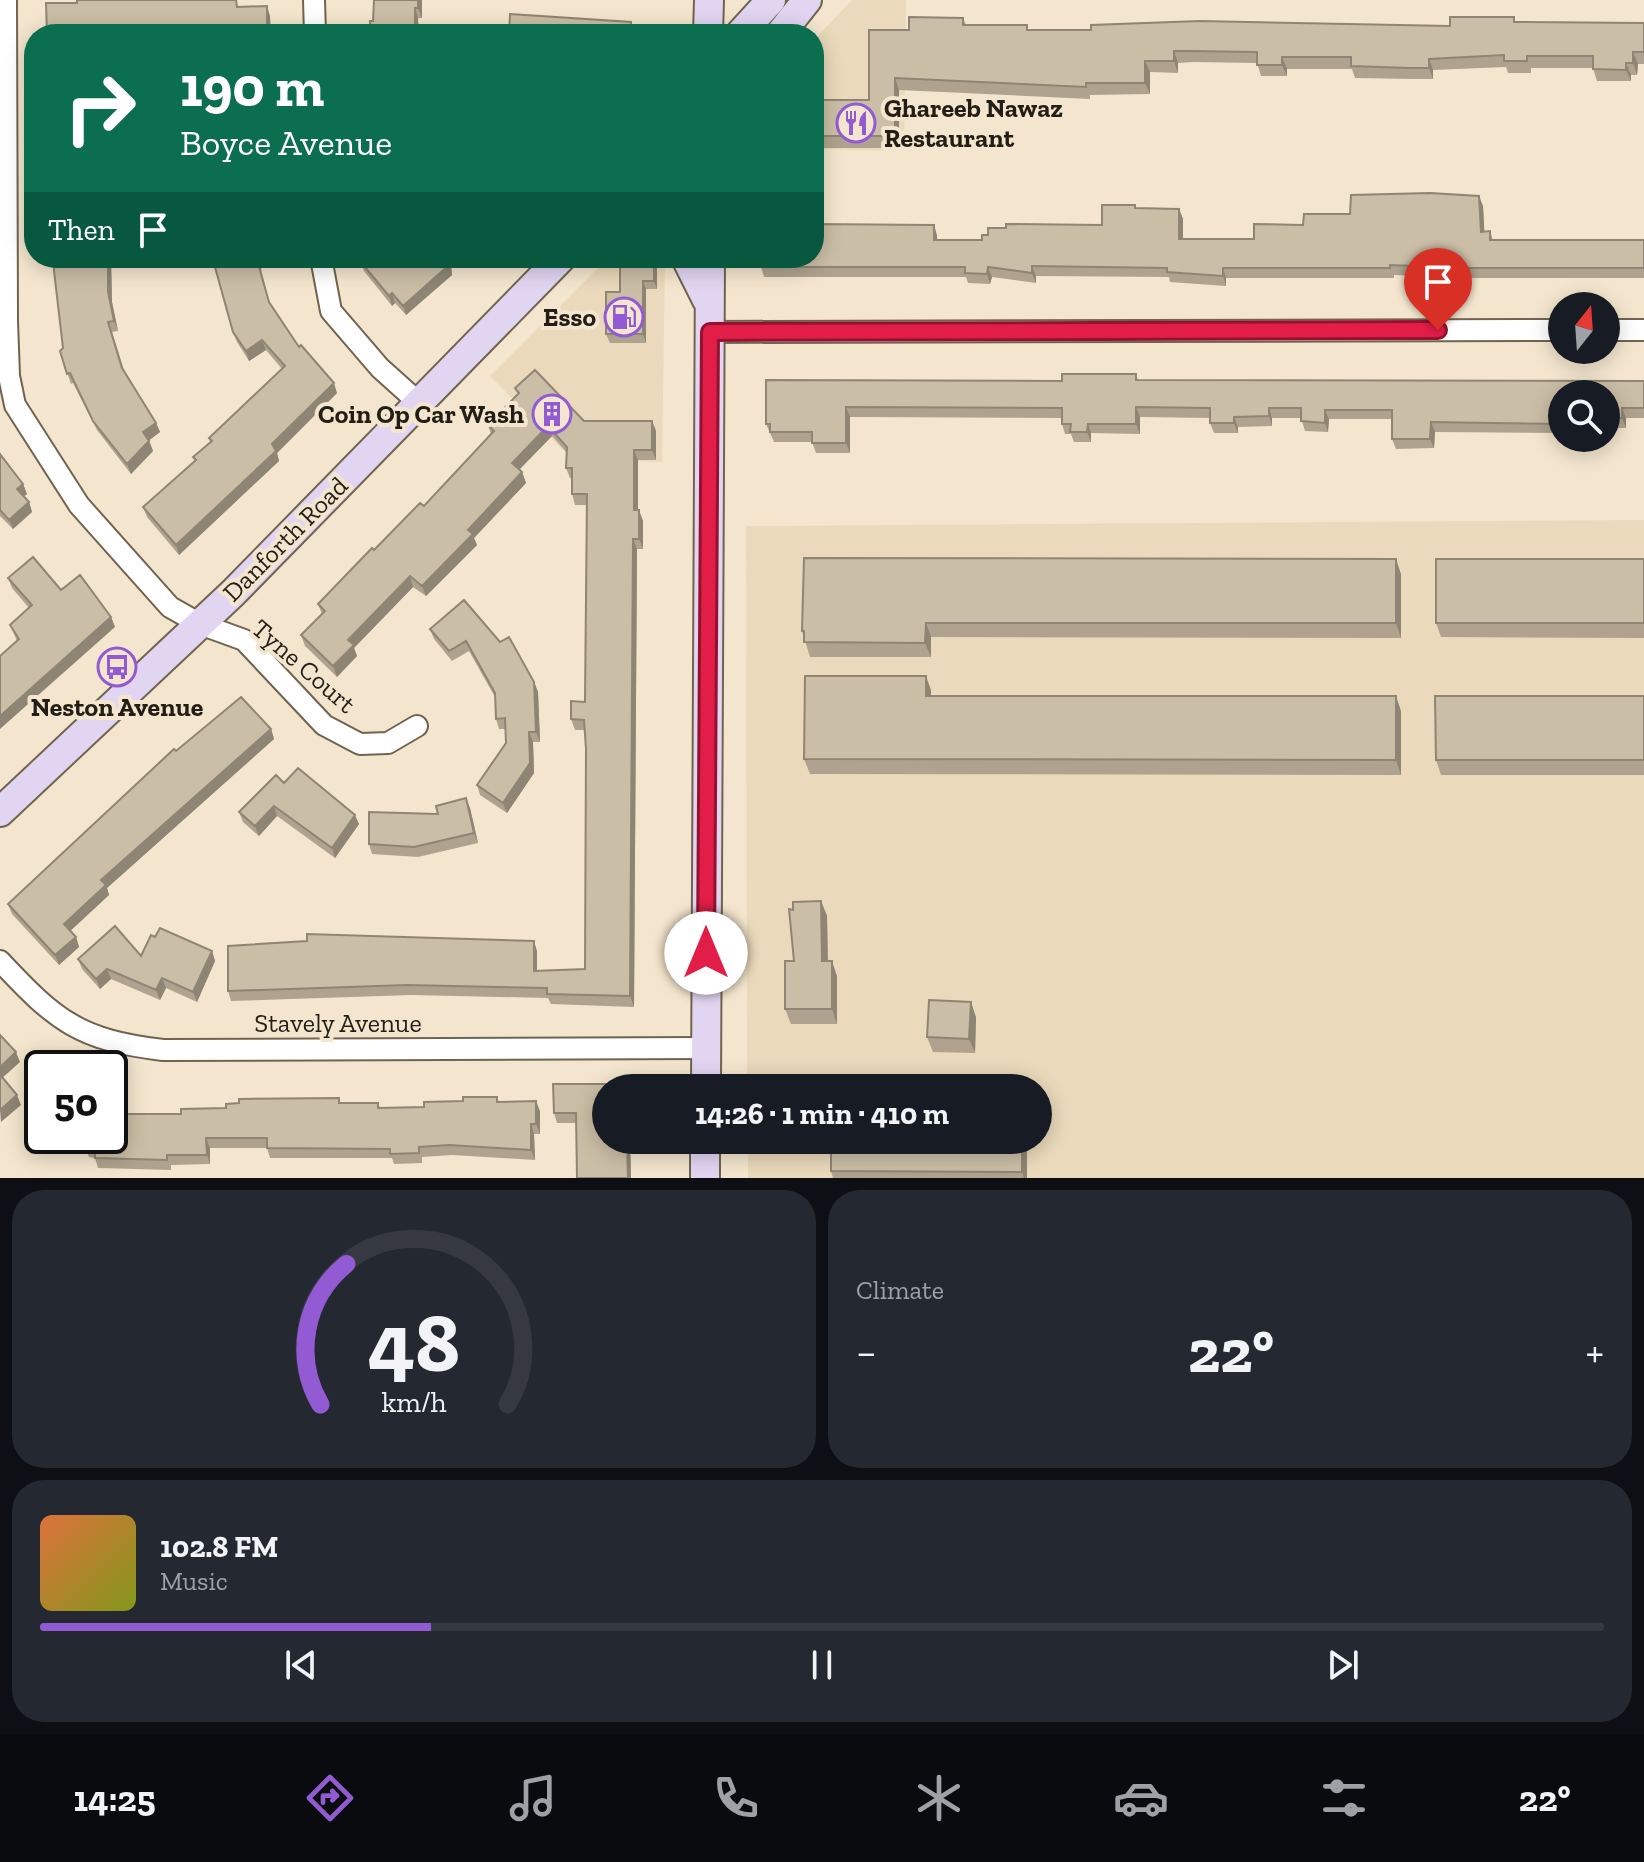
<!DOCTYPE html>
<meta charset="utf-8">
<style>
body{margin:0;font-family:"Zilla Slab",serif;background:#242831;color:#f1f3f6;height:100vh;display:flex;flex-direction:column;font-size:30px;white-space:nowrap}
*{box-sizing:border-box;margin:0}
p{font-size:26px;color:#9ea1a6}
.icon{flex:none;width:44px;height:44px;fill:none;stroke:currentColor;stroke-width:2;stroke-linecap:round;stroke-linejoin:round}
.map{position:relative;height:1178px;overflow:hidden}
.panel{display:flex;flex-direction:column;gap:12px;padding:12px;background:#0d0f14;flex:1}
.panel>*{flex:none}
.top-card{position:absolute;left:24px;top:24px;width:800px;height:244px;border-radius:32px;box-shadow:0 4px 20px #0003;background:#0b6e4f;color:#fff;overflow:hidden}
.needle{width:52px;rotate:17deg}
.fabs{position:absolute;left:1548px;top:292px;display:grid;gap:16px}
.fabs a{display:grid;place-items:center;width:72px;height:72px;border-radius:50%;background:#171b24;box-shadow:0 4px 20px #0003;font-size:40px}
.speed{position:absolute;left:24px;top:1050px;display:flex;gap:16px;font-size:40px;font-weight:700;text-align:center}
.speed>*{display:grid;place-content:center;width:104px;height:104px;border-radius:50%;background:#171b24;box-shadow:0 4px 20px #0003;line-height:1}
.speed .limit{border:4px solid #111;border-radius:12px;background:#fff;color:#111}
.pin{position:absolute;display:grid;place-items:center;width:68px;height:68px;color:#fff;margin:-82px -34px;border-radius:50% 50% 50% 0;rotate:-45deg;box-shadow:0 0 8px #0007}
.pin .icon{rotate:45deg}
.me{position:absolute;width:88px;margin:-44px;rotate:0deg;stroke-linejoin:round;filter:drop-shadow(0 0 6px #0008)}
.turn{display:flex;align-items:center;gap:28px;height:168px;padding:0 24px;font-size:36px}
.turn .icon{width:104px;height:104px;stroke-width:2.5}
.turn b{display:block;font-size:56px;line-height:68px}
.then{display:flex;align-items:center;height:76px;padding:0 24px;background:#0003;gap:16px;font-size:30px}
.big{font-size:60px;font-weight:700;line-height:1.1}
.panel .widget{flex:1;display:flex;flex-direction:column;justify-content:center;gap:12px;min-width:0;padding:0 28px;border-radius:32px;background:#242831}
.panel .dial{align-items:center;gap:0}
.dial svg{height:208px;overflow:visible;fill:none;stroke:#363941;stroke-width:7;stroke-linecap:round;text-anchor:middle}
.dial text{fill:#f1f3f6;stroke:none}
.song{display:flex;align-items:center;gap:24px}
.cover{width:96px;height:96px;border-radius:12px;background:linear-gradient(135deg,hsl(20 70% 55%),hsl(70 70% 35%))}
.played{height:8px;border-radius:4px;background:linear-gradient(90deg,#935bd3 25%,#363941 25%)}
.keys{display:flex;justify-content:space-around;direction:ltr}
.heat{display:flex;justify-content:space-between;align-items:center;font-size:44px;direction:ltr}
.panel .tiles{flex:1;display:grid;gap:12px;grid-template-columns:1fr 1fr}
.widget:last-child{grid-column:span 2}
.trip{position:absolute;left:592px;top:1074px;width:460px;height:80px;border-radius:40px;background:#171b24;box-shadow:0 4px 20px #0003;font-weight:700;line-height:80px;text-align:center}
.menu{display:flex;height:128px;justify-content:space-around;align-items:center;background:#090b0e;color:#9ea1a6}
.menu .icon{width:56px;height:56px}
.menu .active{color:#935bd3}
.menu b{font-size:36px;color:#f1f3f6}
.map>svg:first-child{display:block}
.built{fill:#ead9ba}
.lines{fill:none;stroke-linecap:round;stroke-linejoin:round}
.street-casing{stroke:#70644f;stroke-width:24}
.secondary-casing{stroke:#70644f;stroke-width:32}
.street{stroke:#fff;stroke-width:20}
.secondary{stroke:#e2d5f2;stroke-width:28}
.wall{fill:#afa38f}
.shaded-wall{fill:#8e8574}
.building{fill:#cbbea6;stroke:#8e8574;stroke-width:2}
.route-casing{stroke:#92132f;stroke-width:20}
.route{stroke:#e11d48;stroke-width:14}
.labels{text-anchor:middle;stroke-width:8;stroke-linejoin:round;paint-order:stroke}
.poi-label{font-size:26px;font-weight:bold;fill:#231e15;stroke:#f4e6ce;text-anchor:end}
.street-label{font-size:26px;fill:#231e15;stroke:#f4e6ce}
</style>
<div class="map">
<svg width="1644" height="1178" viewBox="0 0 1644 1178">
<rect width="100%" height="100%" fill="#f4e6ce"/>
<path class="built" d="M852 0H906L904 151 814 149V40Z
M608 258H665L662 462 572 459 490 376Z
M1644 520V1178H748V1140H1038V1088H747L746 526Z"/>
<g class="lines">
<defs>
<path id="street" d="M6 0 7 321 9 376 15 405 79 505 170 607 200 624 244 640 324 725 360 744 388 743 417 726
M314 0 315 34
M321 258 331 311 380 368 419 403
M1606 330H1644
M710 332 1562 330
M0 961C56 1021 79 1040 163 1050L706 1048"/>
<path id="secondary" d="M708 34 709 0
M740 34 771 0
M780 34 807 0
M686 258 707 300
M0 812 233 593 561 258
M706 1088 710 258
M705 1178V1140"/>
</defs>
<use href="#street" class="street-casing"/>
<use href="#secondary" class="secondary-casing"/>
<use href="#street" class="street"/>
<use href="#secondary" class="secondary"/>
</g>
<path class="wall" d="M374 0H422V18L373 21Z
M963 18 966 25H1027L1028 30 1450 26 1516 22 1644 23V64H1638L1637 75H1631V81H1597L1593 68H1531V73H1508L1506 67 1433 70V79H1413L1355 78 1352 69H1287V76H1261L1257 63 1193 62 1178 63V73L1150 72V94L1090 95V99L899 90V148H814V100H869L909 30Z
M1135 205 1136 208 1179 209 1183 219V239H1254L1303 225 1350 214 1483 206 1484 231H1490L1493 240H1644V278H1472L1394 275V278H1226V286L1170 282 1169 277 1036 276V283L992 277 990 284 968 283 966 277H764L761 267 937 235V240H982L1102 225Z
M54 258H111L112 302 118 331 112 332 124 370 156 423 160 432 149 440 153 451 131 474 97 430 73 383 71 384 60 351 63 348Z
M364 258H459L451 265 452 275 406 315 395 303 392 306 364 271 360 261Z
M623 258H657V289H646V343H610L606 334 620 292Z
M261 273 270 304 299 347 337 393 277 453 279 461 179 555 147 517 143 507 195 462 193 457 210 442 209 438 282 369 266 350 249 361 237 342 233 332Z
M1136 374 1138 380 1644 381V418H1626V428H1606V394H1562V433L1435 432 1434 448 1396 449 1392 439V419H1329L1328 432 1305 431 1301 418H1272V426L1238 427V433H1214L1210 423V418L1140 417V434L1091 433V442H1074L1071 434H1065L1062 424V418L850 417V453H816L812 442H774L766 424V380L1062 381Z
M515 388 584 421H652L656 431V460H638V510L643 521V549H637L634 1007 551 1004 548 998 411 995 231 1001 228 991 537 951V971L585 969 586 749 585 730H575L571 719 585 702 587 505H575L572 494V478H570L566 468 567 453 552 436 519 470 522 472 526 483 474 538 477 545 426 596 413 587 354 648 357 656 337 677 305 646 301 635 322 614 318 604 374 550 424 506 491 434 488 425 518 395Z
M0 454 23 484 27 494 23 497 29 502 32 512 13 529 0 516Z
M1644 559V638L1441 637 1436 623Z
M1401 574V638L931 637V657H810L802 631Z
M8 578 61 590 111 617 115 627 17 641 10 625 29 608 12 588Z
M464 600 534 682 538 692 540 742H533L534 773 507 813 480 795 477 785 506 743 505 729H499L496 719 495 697 469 651 452 661 434 639 430 629Z
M931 690V696L1401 711V775L810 774 804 759Z
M1644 696V775H1441L1436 760Z
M271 729 274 739 107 888 109 895 70 931 76 937 79 947 59 965 12 914 8 904 176 751Z
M284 783 359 824 335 858 277 816 259 836 243 822 239 812Z
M470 808 478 843 418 857 372 854 369 844 438 814Z
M821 901 827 916 828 961 837 976V1024H791L785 1009 794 961 793 910Z
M155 937 212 951 215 961 197 1002 166 988 160 1000 111 979 100 989 82 969 78 959 141 956Z
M976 1017 975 1053 933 1052 927 1037Z
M42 1084V1126L31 1121 28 1111Z
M553 1084H626L627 1088H606V1140H630L631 1178H577L576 1123H557L554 1113Z
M497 1097 499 1102 540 1111V1134H534L535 1160 452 1155 422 1157V1163L394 1164 392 1158H270L267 1148H210V1164L171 1165V1170L98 1168 95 1158 89 1157 85 1148 127 1114H181L226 1108 341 1103H378L380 1108 424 1107Z
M831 1140H1027V1178H833L831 1171Z"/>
<path class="shaded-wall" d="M418 0H422V18L418 8Z
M267 6 270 16 271 34H267Z
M415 8 418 18 419 34H415Z
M631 22 636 34H630Z
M1174 51 1178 63V73L1174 61Z
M1633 52 1638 64 1637 75 1633 63Z
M1282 57 1287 69V76L1282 65Z
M1429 59 1433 70V79L1429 68Z
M1145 61 1150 72V94L1145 83Z
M1626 63 1631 75V81L1626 70Z
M895 78 899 90V148L895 136Z
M1479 196 1483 206 1485 241 1481 232Z
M1179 209 1183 219V248L1179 239Z
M934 225 937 235V250L934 240Z
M108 258H111L112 302 118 331 114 321 108 292Z
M258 258H262L261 273 272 312 258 263Z
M448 258H459L451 265 452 275 406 315 403 306Z
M654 258H657V289L654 281Z
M1032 266 1036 276V283L1032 273Z
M988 267 992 277 990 284 987 274Z
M1223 268 1226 278V286L1223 276Z
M643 281 646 289V343L643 334Z
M392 293 395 303 392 306 389 296Z
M262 340 266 350 249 361 246 351Z
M334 383 337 393 277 453 279 461 179 555 176 545 272 444Z
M846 407 850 417V453L846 443Z
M1136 407 1140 417V434L1136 424Z
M1269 408 1272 418V426L1269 416Z
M1622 408 1626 418V428L1622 418Z
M1325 410 1329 419 1328 432 1325 423Z
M1234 417 1238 427V433L1234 423Z
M652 421 656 431V460L652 450Z
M1431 422 1435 432 1434 448 1430 439Z
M156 423 160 432 147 442 143 432Z
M1088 424 1091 433V442L1087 432Z
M548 426 552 436 516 473 512 463Z
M149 441 153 451 131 474 127 464Z
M634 450 638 460V521L634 510Z
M522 472 526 483 474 538 477 545 426 596 422 586 468 530Z
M23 484 27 494 20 499 17 489Z
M29 502 32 512 13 529 9 520Z
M639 510 643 521V549L639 539Z
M633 539 637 549 634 1007 630 996Z
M1396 559 1401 574V638L1396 623Z
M410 576 413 587 354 648 357 656 337 677 333 666 348 640Z
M111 617 115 627 0 729V716Z
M926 623 931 637V657L925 643Z
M926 676 931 690V710L926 696Z
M534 682 538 692 540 742 536 732Z
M1396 696 1401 711V775L1396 760Z
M271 729 274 739 107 888 109 895 67 934 64 924 101 880Z
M529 732 533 742 534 773 507 813 503 803Z
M466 798 470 808 478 843 474 833Z
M274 806 277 816 259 836 255 826Z
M355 815 359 824 335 858 332 848Z
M821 901 827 916 828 976 822 961Z
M76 937 79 947 59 965 55 955Z
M534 941 537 951V981L534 971Z
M212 951 215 961 197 1002 193 992Z
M832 961 837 976V1024L832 1009Z
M107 969 111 979 100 989 96 979Z
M162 978 166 988 160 1000 156 990Z
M971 1002 976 1017 975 1053 969 1039Z
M16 1052 20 1062 0 1080V1067Z
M17 1095 21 1105 1 1122 0 1110Z
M536 1101 540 1111V1134L536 1124Z
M531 1124 534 1134 535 1160 531 1150Z
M206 1138 210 1148V1164L207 1155Z
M627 1140H630L631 1178H628Z
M1022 1140H1027V1178H1024L1022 1172Z"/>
<path class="building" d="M77 0H236L237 7 267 6V34H47L46 3H77Z
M374 0H418V8H415V34H370V21H373Z
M510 14 631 22 630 34H509Z
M909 17 963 18V25H1027V30H1091V25L1200 21 1450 26V17H1514V22L1644 23V52H1633V63H1626V70L1593 69V56H1527V61H1504V55L1429 59V68H1409L1351 66V57H1282V65H1257V52L1189 51H1174V61H1145V83H1086V87L895 78V136H814V100H869V30H909Z
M1430 193 1479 196 1481 232 1490 231V240H1644V268H1468L1390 265V268H1223V276L1167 272V268L1032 266V273L988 267 987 274 965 273V267H761V258H814V224L934 225V240H982V235H988V228H1006V224L1102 225V205H1135V208L1179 209V239H1254V224L1303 225 1304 214H1350L1351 195Z
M54 258H108V292L114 321 108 322 122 368 156 423 143 432 149 441 127 464 93 421 70 373 67 374 60 351 63 348 54 271Z
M215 258H258V263L269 302 299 347 301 345 334 383 272 444 276 451 176 545 143 507 196 460 193 457 212 441 209 438 285 366 262 340 246 351 233 332 215 267Z
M364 258H448L449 265 403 306 392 293 389 296 360 261Z
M623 258H654V281H643V334H606V292H620V261Z
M535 370 584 421H652V450H634V510H639V539H633L630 996 547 994V988L407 985 228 991V946L307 941V934L534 941V971L585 969 586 749 584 720 571 719V701L585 702 587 494H572V468H566L567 447 548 426 512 463 522 472 468 530 473 534 422 586 410 576 348 640 354 645 333 666 301 635 325 611 318 604 372 548 374 550 420 503 424 506 494 431 488 425 519 393 515 388Z
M1062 374H1136V380L1644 381V408H1622V418H1606V394H1562V424L1431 422 1430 439H1392V410H1325V423L1301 421V408H1269V416L1234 417V423H1210V408L1136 407V424H1088L1087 432H1070L1071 424H1062V408L846 407V443H812V432H770V424H766V380L1062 381Z
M0 454 23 484 17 489 29 502 9 520 0 510Z
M33 557 61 590 80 575 111 617 0 716V656L19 639 10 625 32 605 8 578Z
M804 558 1396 559V623H926L925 643 804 642V631H802Z
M1436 559H1644V623H1436Z
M464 600 500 642 509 637 534 682 536 732H529L530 763 503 803 477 785 506 743 505 718 496 719 495 693 466 641 449 651 430 629Z
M805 676H926V696H1396V760L804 759Z
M1435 696H1644V760H1436Z
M241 697 271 729 101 880 106 885 64 924 76 937 55 955 8 904 174 749 176 751Z
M298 768 355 815 332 848 274 806 255 826 239 812 276 775 284 783Z
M466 798 474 833 414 847 369 844V812L438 814 436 806Z
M821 901 822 961H832V1009H785V961H794L789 909 793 910V902Z
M115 926 141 956 151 935 155 937 160 928 212 951 193 992 162 978 156 990 107 969 96 979 78 959Z
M929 1000 971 1002 969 1039 927 1037Z
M0 1035 16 1052 0 1067Z
M2 1077 17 1095 0 1110V1078Z
M41 1084H42V1118L28 1111Z
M553 1084H626V1088H606V1140H627L628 1178H577L576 1113H554Z
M463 1097H497V1102L536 1101V1124H531V1150L449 1145 419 1147V1153L390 1154V1149L267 1148V1138H206L207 1155H167V1160L95 1158V1148H85V1136H110V1105L125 1108V1114H181V1109L226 1108V1104L239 1103V1099L339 1098V1103H378V1108L424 1107V1102L463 1101Z
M831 1140H1022V1172L831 1171Z"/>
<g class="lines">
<defs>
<path id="route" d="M706 953 710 332 1438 330"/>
</defs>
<use href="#route" class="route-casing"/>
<use href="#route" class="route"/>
</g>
<defs>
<symbol id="restaurant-ring" viewBox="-11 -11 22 22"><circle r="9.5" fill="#f4e6ce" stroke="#935bd3" stroke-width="1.5"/><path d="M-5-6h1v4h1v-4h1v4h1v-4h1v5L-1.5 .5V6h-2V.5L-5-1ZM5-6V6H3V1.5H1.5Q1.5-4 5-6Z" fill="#935bd3"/></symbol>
<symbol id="fuel-ring" viewBox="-11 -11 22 22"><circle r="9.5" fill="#f4e6ce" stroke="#935bd3" stroke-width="1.5"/><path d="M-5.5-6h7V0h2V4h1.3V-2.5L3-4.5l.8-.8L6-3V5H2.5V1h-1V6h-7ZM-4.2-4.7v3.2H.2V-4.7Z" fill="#935bd3"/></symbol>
<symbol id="building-ring" viewBox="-11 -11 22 22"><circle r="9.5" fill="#f4e6ce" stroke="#935bd3" stroke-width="1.5"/><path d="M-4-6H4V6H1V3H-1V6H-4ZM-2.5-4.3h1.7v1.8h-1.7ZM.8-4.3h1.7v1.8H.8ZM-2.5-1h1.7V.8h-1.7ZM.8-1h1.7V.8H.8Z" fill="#935bd3"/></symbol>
<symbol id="bus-ring" viewBox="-11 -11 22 22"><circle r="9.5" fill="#f4e6ce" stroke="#935bd3" stroke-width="1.5"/><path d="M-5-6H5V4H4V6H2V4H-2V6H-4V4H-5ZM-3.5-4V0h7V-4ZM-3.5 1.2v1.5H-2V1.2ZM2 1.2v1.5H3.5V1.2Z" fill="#935bd3"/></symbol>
</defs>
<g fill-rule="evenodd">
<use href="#restaurant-ring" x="834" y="101" width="44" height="44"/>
<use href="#fuel-ring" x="602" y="295" width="44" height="44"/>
<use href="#building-ring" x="530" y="392" width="44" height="44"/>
<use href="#bus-ring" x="95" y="645" width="44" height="44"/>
</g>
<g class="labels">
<g class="poi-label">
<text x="884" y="117" text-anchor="start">Ghareeb Nawaz<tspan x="884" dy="30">Restaurant</tspan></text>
<text x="596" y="326">Esso</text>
<text x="524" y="423">Coin Op Car Wash</text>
<text x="117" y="716" text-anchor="middle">Neston Avenue</text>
</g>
<g class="street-label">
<text transform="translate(285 539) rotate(-45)" y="9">Danforth Road</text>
<text transform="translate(304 666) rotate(41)" y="9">Tyne Court</text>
<text x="338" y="1032">Stavely Avenue</text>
</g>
</g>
</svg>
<div class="fabs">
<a><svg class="needle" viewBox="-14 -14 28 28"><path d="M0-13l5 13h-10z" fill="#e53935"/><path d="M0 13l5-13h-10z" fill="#9ea1a6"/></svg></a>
<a><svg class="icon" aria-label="search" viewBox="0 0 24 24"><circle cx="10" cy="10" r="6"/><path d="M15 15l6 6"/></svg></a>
</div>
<div class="speed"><div class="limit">50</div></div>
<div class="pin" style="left:1438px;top:330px;background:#d93025"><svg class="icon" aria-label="arrive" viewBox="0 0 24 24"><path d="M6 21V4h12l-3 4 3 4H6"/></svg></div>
<svg class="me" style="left:706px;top:953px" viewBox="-20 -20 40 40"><circle r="19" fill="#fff"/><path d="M0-13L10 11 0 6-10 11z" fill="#e11d48"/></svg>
<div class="trip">14:26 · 1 min · 410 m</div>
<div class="top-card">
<div class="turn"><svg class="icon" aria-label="right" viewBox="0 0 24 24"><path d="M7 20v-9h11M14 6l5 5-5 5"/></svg><div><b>190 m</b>Boyce Avenue</div></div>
<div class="then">Then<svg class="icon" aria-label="arrive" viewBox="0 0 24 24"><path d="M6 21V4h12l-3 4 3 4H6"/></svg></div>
</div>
</div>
<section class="panel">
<div class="tiles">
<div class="widget dial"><svg viewBox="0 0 100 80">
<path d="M14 69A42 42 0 1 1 86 69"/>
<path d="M14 69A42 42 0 0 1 24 15" stroke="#935bd3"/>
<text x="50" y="56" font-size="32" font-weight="700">48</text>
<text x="50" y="72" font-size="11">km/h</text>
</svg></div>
<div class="widget"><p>Climate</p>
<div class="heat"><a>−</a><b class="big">22°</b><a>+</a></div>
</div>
<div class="widget">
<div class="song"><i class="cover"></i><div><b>102.8 FM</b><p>Music</p></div></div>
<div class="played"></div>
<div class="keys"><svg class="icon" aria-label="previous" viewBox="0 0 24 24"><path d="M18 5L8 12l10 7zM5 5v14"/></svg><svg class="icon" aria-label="pause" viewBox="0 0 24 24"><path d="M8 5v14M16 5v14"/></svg><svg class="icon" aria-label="next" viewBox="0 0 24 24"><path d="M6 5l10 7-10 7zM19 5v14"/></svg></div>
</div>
</div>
</section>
<nav class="menu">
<b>14:25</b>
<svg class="icon active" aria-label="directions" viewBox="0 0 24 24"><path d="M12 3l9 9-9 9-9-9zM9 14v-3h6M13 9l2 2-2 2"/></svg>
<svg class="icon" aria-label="music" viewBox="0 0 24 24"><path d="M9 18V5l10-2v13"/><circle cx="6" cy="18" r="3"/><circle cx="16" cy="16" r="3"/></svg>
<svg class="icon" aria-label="phone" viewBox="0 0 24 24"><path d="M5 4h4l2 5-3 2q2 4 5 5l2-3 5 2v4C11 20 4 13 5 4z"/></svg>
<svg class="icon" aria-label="climate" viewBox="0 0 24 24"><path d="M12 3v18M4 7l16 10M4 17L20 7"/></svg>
<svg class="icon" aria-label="car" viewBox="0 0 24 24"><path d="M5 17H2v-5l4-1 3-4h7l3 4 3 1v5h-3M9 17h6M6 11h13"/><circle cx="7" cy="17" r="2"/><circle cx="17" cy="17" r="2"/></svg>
<svg class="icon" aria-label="filters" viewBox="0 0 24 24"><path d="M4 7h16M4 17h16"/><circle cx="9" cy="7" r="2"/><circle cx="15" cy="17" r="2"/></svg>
<b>22°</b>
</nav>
